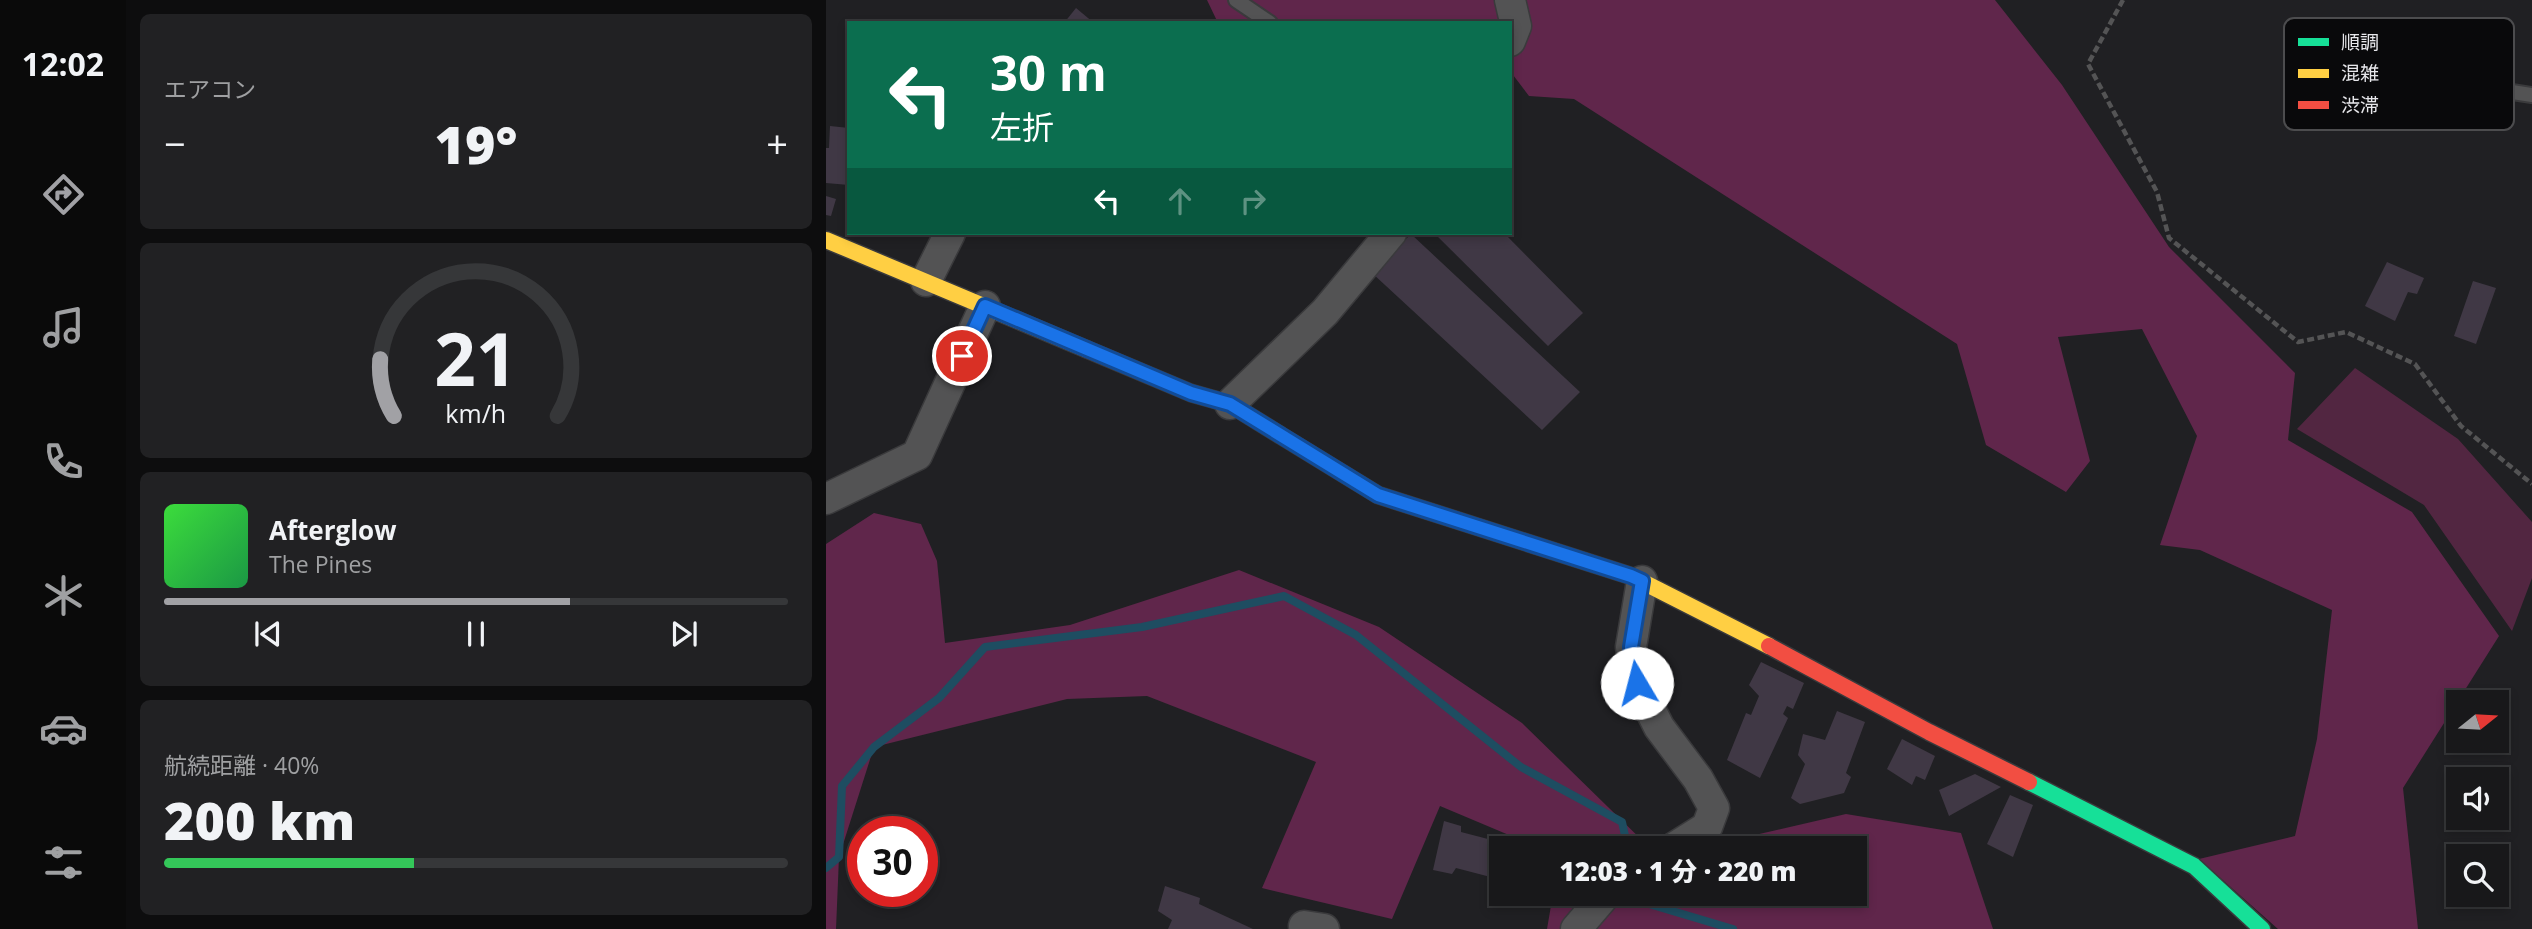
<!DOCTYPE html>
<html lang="ja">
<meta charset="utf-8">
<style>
body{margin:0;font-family:"Open Sans","Noto Sans JP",sans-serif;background:#212123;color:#f1f3f6;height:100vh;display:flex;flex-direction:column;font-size:26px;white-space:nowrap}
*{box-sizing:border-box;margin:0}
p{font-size:23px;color:#9fa0a2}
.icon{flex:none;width:38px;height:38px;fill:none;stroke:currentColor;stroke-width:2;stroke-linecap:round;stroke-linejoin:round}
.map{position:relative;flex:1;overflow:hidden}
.sheet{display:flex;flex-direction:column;gap:14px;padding:14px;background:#0d0d0e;width:700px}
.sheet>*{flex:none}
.hud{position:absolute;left:21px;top:21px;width:665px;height:214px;border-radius:0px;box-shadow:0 4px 10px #0003,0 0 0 2px #363739;background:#0b6e4f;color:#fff;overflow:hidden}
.needle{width:46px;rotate:72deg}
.buttons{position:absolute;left:1620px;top:690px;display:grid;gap:14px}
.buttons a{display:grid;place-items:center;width:63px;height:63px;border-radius:0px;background:#18181a;box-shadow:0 4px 10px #0003,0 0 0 2px #363739;font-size:35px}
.speed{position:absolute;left:21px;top:816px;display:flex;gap:14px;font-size:35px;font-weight:700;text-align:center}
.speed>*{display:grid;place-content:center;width:91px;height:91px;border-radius:50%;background:#18181a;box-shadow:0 4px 10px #0003,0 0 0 2px #363739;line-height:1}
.speed .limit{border:10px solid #d22;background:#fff;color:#111}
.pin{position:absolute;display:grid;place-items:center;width:60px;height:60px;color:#fff;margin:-30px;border:4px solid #fff;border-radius:50%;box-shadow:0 2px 7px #0007}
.me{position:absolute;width:77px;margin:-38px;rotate:352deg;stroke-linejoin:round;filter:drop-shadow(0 0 5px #0008)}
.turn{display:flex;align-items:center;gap:24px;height:147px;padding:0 28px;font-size:32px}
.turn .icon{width:91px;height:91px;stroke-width:2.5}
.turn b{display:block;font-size:49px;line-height:60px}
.lanes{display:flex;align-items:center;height:66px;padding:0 28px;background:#0003;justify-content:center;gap:35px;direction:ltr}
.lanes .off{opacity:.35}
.big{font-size:52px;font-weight:800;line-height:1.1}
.sheet .widget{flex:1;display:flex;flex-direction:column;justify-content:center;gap:10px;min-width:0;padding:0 24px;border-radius:10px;background:#212123}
.sheet .dial{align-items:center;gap:0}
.dial svg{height:182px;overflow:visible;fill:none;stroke:#363739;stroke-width:7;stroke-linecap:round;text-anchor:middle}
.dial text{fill:#f1f3f6;stroke:none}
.song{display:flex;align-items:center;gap:21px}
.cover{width:84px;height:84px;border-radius:10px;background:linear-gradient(135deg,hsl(120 70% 55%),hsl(140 70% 35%))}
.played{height:7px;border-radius:4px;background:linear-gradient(90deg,#a1a1a5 65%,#363739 65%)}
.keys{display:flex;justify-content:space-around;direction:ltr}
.heat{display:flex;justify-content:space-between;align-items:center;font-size:38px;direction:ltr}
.charge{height:10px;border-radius:5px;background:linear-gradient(90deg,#34c759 40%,#363739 0)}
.trip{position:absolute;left:663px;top:836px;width:378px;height:70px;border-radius:0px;background:#18181a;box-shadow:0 4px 10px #0003,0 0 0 2px #363739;font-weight:800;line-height:70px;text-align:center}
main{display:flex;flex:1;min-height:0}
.tabs{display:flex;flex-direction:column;width:126px;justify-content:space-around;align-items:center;background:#0a0a0a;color:#9fa0a2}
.tabs .icon{width:49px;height:49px}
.tabs .active{color:#a1a1a5}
.tabs b{font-size:32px;color:#f1f3f6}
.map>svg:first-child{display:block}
.green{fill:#522641}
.forest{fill:#60264b}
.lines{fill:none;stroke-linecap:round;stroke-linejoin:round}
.stream{stroke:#1e4d61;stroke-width:8}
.building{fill:#403845}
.lane-casing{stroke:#3a3a3c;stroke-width:18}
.street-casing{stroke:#3a3a3c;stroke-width:33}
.fast-casing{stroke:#3a3a3c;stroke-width:19}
.slow-casing{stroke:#3a3a3c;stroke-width:19}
.jam-casing{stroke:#3a3a3c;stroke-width:19}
.path{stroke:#545455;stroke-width:4.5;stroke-dasharray:7 3.5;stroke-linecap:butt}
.lane{stroke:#535354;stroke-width:14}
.street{stroke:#535354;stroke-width:30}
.fast{stroke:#16e098;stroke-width:16}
.slow{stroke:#ffcf43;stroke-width:16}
.jam{stroke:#f24e42;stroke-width:16}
.route-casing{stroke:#114b97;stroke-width:18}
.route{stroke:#1a73e8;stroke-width:12}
.key{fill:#09090b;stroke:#4c4c4e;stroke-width:2}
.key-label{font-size:19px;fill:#e7e7eb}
</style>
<main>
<nav class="tabs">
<b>12:02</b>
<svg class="icon active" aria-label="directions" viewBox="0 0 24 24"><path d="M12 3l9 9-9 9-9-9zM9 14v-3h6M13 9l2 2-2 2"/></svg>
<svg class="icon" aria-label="music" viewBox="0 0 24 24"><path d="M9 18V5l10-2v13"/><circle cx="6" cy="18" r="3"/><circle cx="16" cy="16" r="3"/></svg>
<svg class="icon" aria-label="phone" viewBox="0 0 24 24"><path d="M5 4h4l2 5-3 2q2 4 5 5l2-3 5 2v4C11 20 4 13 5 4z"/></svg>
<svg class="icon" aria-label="climate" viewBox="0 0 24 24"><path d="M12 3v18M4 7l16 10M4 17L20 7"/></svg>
<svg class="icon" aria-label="car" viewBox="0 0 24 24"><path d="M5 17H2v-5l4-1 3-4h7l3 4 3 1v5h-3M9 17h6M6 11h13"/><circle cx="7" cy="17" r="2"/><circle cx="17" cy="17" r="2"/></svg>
<svg class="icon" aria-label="filters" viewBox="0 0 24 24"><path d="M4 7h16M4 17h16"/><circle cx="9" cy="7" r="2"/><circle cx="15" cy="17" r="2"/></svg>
</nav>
<section class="sheet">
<div class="widget"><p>エアコン</p>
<div class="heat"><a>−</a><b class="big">19°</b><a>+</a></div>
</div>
<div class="widget dial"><svg viewBox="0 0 100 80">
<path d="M14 69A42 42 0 1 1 86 69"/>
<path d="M14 69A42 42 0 0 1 8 44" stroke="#a1a1a5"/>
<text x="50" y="56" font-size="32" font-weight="700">21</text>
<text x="50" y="72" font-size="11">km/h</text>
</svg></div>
<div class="widget">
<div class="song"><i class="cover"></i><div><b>Afterglow</b><p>The Pines</p></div></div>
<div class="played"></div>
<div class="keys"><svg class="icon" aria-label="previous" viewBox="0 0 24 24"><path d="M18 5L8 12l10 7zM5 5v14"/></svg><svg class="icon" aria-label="pause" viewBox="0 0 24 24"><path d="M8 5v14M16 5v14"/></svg><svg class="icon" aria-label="next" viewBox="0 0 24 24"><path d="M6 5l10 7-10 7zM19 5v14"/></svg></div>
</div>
<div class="widget"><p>航続距離 · 40%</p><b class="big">200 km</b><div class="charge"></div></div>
</section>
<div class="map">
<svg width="1706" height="929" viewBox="0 0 1706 929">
<rect width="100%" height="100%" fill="#202023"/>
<path class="green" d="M1529 368 1632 439 1706 522V578L1686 631 1598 505 1471 429Z"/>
<path class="forest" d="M381 0H1169L1236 85 1343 247 1469 373 1462 440 1586 512 1673 636 1577 788 1592 929H1452L1373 859 1469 836 1491 739 1506 610 1374 550 1334 545 1371 436 1316 329 1232 337 1264 461 1240 492 1160 445 1131 344 748 99 703 96 684 71V23H392Z
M48 513 95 524 111 561 119 643 244 625 413 570 553 627 696 723 825 849H710L690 838 614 806 566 919 436 888 490 762 321 696 241 699 48 747 13 857 10 929H0V544Z
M1020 814 1135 833 1167 929H721L727 894H1029V849H868Z"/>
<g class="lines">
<path class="stream" d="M0 868 13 857 16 786 48 747 113 698 159 647 316 627 458 596 530 635 695 767 796 822 802 849
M811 894 813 901 907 929"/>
</g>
<path class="building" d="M250 8 268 23H238Z
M4 126 23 128V185L0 183V148H3Z
M0 196 10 199 5 216 0 215Z
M608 233H678L757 313 722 346Z
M585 234 754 392 716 430 546 273Z
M1561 262 1598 278 1591 294 1582 292 1569 321 1539 306Z
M1647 281 1670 288 1650 344 1628 336Z
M935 662 978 683 967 709 961 706 957 714 962 718 934 778 901 760 920 713 925 715 933 696 923 685Z
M1011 711 1039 722 1020 773 1025 777 1018 793 974 804 965 798 979 764 972 755 977 734 999 740Z
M1076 739 1109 756 1099 780 1090 776 1086 785 1061 769Z
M1149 774 1175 787 1123 816 1113 790Z
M1184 795 1207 805 1187 857 1161 844Z
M618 821 635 826V832L685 845 684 849H676V880L630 868 626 874 607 870Z
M339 886 374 898 373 904 427 929H342L346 920 332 911Z"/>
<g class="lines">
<defs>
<path id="lane" d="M410 0 444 23
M1622 82 1706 95"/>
<path id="street" d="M684 0 690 26 684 41
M100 281 124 233
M404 404 499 312 565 233
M0 499 91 455 159 306
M816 581 805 647 811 683 833 727 872 779 888 808 881 827 846 849
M478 926 498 929
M750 929 780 894"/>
<path id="fast" d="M1203 782 1368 866 1436 929"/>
<path id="slow" d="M0 240 260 349
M454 435 552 495 805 576 943 646"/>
<path id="jam" d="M260 349 365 393 404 404 454 435
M943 646 1103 732 1203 782"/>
</defs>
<use href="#lane" class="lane-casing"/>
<use href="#street" class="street-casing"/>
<use href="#fast" class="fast-casing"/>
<use href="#slow" class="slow-casing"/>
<use href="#jam" class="jam-casing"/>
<path class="path" d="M1297 0 1262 64 1331 192 1343 238 1472 342 1520 332 1589 364 1635 426 1706 484"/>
<use href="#lane" class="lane"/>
<use href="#street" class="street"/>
<use href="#fast" class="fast"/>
<use href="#slow" class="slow"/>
<use href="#jam" class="jam"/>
</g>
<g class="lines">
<defs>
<path id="route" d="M136 356 159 306 365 393 404 404 552 495 805 576 816 581 805 647 811 683"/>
</defs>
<use href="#route" class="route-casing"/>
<use href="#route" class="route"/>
</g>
<rect x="1458" y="18" width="230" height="112" rx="10" class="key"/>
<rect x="1472" y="38" width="31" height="8" fill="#16e098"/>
<rect x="1472" y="69" width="31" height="9" fill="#ffcf43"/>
<rect x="1472" y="101" width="31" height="8" fill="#f24e42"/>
<g class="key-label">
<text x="1515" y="49">順調</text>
<text x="1515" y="80">混雑</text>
<text x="1515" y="112">渋滞</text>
</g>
</svg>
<div class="buttons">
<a><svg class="needle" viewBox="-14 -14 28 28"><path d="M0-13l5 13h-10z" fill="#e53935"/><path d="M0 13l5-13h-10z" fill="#9fa0a2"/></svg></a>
<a><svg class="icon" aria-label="sound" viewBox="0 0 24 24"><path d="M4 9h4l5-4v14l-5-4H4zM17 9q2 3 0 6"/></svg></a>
<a><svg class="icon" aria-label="search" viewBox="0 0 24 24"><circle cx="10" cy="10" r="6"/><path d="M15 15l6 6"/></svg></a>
</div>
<div class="speed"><div class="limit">30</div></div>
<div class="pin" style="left:136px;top:356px;background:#d93025"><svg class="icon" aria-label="arrive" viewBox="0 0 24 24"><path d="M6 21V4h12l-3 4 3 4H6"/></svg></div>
<svg class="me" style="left:811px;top:683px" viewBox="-20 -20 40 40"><circle r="19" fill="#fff"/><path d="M0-13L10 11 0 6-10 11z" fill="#1a73e8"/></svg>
<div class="trip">12:03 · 1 分 · 220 m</div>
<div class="hud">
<div class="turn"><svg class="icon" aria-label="left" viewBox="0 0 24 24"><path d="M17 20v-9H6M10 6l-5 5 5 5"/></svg><div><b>30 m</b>左折</div></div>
<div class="lanes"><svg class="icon" aria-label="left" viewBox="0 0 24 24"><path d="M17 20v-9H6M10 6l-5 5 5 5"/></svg><svg class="icon off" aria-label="ahead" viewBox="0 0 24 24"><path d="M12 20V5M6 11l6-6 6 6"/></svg><svg class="icon off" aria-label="right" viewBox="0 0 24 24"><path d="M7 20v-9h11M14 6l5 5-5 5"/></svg></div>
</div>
</div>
</main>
